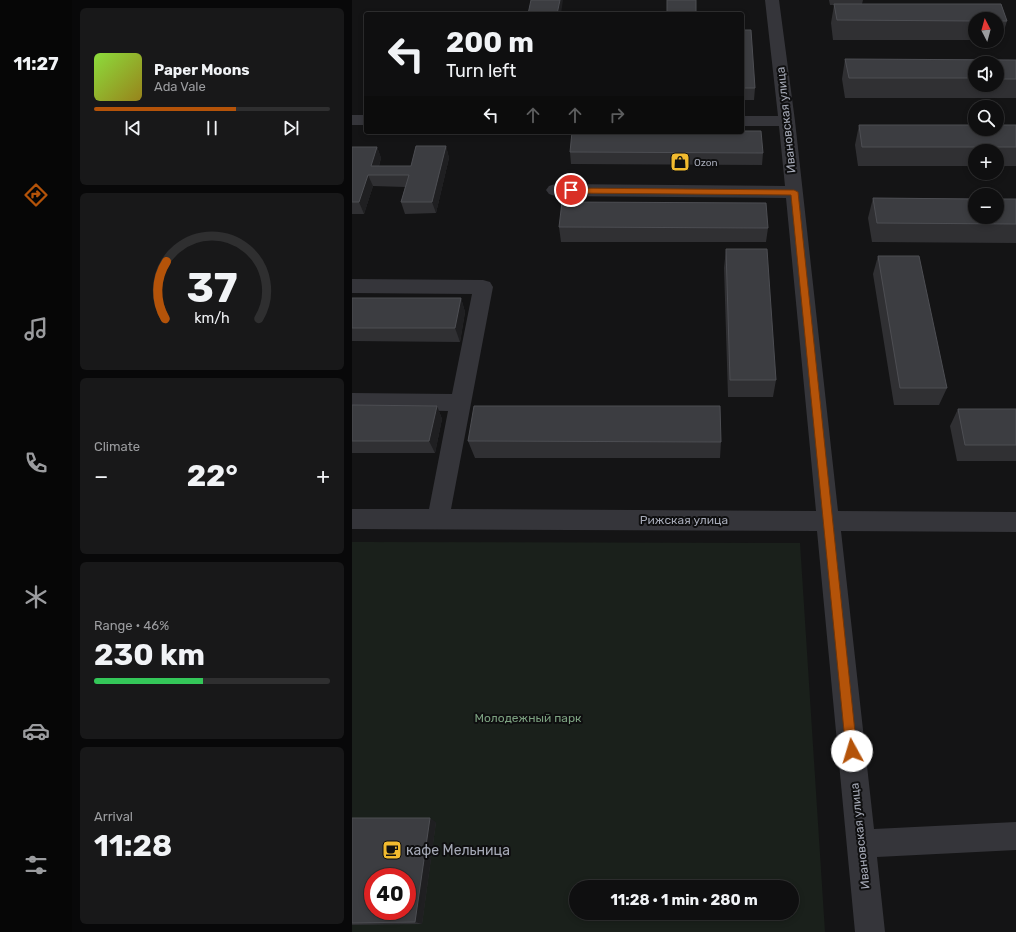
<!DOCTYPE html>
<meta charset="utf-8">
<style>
body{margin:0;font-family:Rubik,sans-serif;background:#181819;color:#f1f3f6;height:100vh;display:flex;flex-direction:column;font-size:15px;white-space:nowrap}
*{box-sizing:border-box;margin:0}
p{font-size:13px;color:#9b9c9f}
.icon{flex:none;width:22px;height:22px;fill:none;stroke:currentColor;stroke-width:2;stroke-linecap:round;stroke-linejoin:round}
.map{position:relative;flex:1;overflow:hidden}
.drawer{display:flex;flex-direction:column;gap:8px;padding:8px;background:#080809;width:280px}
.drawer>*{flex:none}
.hud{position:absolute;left:12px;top:12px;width:380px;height:122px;border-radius:4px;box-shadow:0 2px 6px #0003,0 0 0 1px #2f2f30;background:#0f0f10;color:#f1f3f6;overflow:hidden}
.needle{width:26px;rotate:354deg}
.controls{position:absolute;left:616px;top:12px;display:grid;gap:8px}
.controls a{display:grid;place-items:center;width:36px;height:36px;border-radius:50%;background:#0f0f10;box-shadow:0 2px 6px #0003,0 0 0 1px #2f2f30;font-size:20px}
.speed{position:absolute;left:12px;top:868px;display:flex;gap:8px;font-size:20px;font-weight:700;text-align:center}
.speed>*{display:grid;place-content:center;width:52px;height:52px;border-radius:50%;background:#0f0f10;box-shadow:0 2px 6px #0003,0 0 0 1px #2f2f30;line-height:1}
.speed .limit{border:6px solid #d22;background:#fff;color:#111}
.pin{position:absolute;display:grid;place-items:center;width:34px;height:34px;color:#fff;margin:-17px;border:2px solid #fff;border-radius:50%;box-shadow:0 1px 4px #0007}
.me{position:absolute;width:44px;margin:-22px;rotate:354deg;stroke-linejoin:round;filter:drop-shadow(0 0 3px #0008)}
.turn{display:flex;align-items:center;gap:14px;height:84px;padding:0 16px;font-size:18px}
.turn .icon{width:52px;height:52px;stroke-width:2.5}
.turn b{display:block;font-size:28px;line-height:34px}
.lanes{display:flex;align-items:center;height:38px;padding:0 16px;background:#0003;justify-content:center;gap:20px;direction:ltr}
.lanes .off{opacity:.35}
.big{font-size:30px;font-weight:700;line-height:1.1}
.drawer .tile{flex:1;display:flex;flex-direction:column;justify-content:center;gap:6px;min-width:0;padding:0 14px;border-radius:6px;background:#181819}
.drawer .dial{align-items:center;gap:0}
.dial svg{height:104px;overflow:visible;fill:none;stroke:#2f2f30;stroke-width:7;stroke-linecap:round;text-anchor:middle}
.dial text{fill:#f1f3f6;stroke:none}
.song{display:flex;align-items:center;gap:12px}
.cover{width:48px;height:48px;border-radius:6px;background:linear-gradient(135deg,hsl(90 70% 55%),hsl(50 70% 35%))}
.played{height:4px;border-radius:2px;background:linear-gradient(90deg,#b45309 60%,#2f2f30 60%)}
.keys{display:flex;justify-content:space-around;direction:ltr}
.heat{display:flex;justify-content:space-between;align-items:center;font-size:22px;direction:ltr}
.charge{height:6px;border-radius:3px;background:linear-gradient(90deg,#34c759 46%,#2f2f30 0)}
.trip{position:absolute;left:217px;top:880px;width:230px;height:40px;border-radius:20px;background:#0f0f10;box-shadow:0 2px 6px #0003,0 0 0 1px #2f2f30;font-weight:700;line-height:40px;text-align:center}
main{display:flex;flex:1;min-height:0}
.dock{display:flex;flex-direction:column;width:72px;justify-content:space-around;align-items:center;background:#060606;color:#9b9c9f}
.dock .icon{width:28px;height:28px}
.dock .selected{color:#b45309}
.dock b{font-size:18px;color:#f1f3f6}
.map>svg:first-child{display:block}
.green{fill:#1a201b;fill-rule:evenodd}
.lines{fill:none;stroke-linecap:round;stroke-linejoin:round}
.minor{fill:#35353a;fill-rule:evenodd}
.wall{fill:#303033;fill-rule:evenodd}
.shaded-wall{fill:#1f1f21}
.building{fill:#3c3d41;stroke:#4d4e53;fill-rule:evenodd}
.route{fill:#b45309;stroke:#753606}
.labels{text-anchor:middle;stroke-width:4;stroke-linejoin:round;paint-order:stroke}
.far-poi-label{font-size:10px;fill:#a5a9b6;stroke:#0f0f10;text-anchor:start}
.street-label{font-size:12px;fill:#a5a9b6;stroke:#0f0f10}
.park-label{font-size:12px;fill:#7ca180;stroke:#0f0f10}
.near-poi-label{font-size:14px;fill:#a5a9b6;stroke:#0f0f10;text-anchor:start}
</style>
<main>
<nav class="dock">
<b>11:27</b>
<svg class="icon selected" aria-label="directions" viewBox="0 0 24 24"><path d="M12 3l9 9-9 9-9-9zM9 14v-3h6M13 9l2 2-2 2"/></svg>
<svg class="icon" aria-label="music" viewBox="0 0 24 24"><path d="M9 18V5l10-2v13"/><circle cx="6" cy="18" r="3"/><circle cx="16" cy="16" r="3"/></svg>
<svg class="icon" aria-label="phone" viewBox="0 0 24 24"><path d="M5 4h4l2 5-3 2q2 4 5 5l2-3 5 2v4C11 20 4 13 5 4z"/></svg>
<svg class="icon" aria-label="climate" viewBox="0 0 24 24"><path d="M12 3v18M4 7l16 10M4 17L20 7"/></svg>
<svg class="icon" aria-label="car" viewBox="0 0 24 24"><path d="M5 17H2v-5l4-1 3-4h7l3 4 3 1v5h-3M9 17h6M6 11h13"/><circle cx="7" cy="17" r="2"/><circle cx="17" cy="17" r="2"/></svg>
<svg class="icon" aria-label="filters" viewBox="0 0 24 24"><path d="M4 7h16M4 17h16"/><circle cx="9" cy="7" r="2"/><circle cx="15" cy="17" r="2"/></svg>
</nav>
<section class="drawer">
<div class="tile">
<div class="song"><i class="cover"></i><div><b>Paper Moons</b><p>Ada Vale</p></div></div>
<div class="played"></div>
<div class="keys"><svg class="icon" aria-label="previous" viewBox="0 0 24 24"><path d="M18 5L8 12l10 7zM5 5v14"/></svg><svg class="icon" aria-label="pause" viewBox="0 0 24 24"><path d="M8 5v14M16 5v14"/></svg><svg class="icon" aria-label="next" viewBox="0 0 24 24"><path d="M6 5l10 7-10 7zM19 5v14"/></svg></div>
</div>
<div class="tile dial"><svg viewBox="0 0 100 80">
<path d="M14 69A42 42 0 1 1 86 69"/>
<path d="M14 69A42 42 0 0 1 15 25" stroke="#b45309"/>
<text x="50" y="56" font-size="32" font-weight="700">37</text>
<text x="50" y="72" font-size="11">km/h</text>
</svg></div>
<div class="tile"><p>Climate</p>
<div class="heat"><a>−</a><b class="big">22°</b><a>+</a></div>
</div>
<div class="tile"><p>Range · 46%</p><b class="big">230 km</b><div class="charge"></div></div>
<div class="tile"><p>Arrival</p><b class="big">11:28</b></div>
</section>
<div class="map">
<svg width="664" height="932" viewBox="0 0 664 932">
<rect width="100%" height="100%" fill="#141415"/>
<path class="green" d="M0 542 448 543 473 932H0ZM21 877H55V911H21ZM224 887H440V913H224Z"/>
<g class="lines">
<path class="minor" d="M413 0H427L443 121 486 511 664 512V532L489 531 522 829 664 822V850L525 857 533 932H503L465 531 0 529V509H77L96 411 0 409V393L100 394 120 294 0 293V279L131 280 138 282 141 287 99 509 464 511 434 198 203 196 197 194 194 190 197 186 203 184 433 186 427 126H390V116H426Z
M0 115H14V125H0Z"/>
</g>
<path class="wall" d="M477 0H511L510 4H649L655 21 649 40H645V19H623V40H481L479 23 482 5H478Z
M390 30 403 88 402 100H390Z
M493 59 664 60V98H493L490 79ZM623 63H645V85H623Z
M507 125H664V166H645V151H623V166H506L503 145Z
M94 146 97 158 84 213 53 214 49 202 53 187 21 186 12 214H0V147H25L29 158 27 166H59Z
M218 152 411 153 410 165 219 164Z
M521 198 664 199V243L520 242 516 218Z
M207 227 416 228 414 242H209Z
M374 249 424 380 421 397H376L372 268Z
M526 256 595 388 587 405H542L521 274Z
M0 298H109L113 312 108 342 0 341Z
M0 405 85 406 90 419 83 453H0Z
M606 409H664V461H605L598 426Z
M116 441 369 442 368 458H123Z
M0 818 84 822 70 924 0 925Z"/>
<path class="shaded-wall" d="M208 0H211L209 14H205Z
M94 146 97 158 84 213 80 202Z
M25 147 29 158 24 175 19 166Z
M16 175 21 186 12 214 7 202Z
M109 298 113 312 108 342 103 328Z
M85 406 90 419 83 453 77 441Z
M78 818 84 822 70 924 63 922Z"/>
<path class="building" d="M179 0H208L205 14H176Z
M315 0H344V14H315Z
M482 4H649L655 21H645V19H623V21L485 20Z
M390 30H399L403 88H390Z
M493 59 664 60V79H645V63H623V78H497Z
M507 125H623V129H645V125H664V147H510Z
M390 131H409L411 153 218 152 220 132H390Z
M64 146H94L80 202H49L57 175H16L7 202H0V147H25L19 166H59Z
M521 198 623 199V217H645V199H664V224L525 223Z
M210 202 414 203 416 228 207 227Z
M374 249H415L424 380H378Z
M526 256H567L595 388H548Z
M0 298H109L103 328H0Z
M0 405 85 406 77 441H0Z
M122 406H368L369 442 116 441Z
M606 409H664V445H613Z
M0 818H78L63 922 0 923ZM21 877H55V911H21Z"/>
<path class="route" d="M216 188 442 190 446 192 505 751 504 755 500 757 496 755 494 751 439 195 219 193 216 192Z"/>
<defs>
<symbol id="shop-square" viewBox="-11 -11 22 22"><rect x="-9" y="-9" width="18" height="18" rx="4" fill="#f2bb2f" stroke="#0f0f10"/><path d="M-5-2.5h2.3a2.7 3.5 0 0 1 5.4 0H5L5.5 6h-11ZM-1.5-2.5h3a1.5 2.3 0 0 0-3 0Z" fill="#111"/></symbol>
<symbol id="cafe-square" viewBox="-11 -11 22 22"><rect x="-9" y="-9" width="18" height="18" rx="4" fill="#f2bb2f" stroke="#0f0f10"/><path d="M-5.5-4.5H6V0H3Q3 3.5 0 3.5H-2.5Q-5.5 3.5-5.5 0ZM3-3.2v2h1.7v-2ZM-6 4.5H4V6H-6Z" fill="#111"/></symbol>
</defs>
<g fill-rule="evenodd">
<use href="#shop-square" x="317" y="151" width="22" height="22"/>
<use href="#cafe-square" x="29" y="839" width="22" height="22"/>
</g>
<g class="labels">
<g class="far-poi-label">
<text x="342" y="166">Ozon</text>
</g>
<g class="street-label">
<text transform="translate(434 120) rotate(-96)" y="4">Ивановская улица</text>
<text x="332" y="524">Рижская улица</text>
<text transform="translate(508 836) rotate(-96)" y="4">Ивановская улица</text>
</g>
<g class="park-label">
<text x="176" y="722">Молодежный парк</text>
</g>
<g class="near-poi-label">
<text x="54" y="855">кафе Мельница</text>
</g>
</g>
</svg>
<div class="controls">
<a><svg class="needle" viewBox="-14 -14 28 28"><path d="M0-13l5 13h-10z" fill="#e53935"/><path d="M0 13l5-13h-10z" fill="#9b9c9f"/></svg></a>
<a><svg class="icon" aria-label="sound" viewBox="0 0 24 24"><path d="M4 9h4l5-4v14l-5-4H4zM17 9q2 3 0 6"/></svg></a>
<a><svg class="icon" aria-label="search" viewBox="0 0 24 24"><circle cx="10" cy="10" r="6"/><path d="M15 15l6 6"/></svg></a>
<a>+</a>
<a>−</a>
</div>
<div class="speed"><div class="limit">40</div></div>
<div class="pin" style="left:219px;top:190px;background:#d93025"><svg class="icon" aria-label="arrive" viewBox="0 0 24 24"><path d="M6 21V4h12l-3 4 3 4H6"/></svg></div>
<svg class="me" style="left:500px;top:751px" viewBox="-20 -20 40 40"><circle r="19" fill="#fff"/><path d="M0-13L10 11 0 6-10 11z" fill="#b45309"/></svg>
<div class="trip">11:28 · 1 min · 280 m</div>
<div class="hud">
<div class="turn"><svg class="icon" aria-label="left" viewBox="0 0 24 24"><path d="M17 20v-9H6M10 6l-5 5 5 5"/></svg><div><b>200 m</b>Turn left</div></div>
<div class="lanes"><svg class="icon" aria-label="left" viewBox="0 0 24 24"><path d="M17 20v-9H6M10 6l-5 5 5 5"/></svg><svg class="icon off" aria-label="ahead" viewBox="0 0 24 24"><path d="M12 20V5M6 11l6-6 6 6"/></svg><svg class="icon off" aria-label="ahead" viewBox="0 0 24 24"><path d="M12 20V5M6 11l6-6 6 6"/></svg><svg class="icon off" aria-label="right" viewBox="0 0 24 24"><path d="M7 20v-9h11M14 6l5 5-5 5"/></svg></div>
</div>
</div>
</main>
